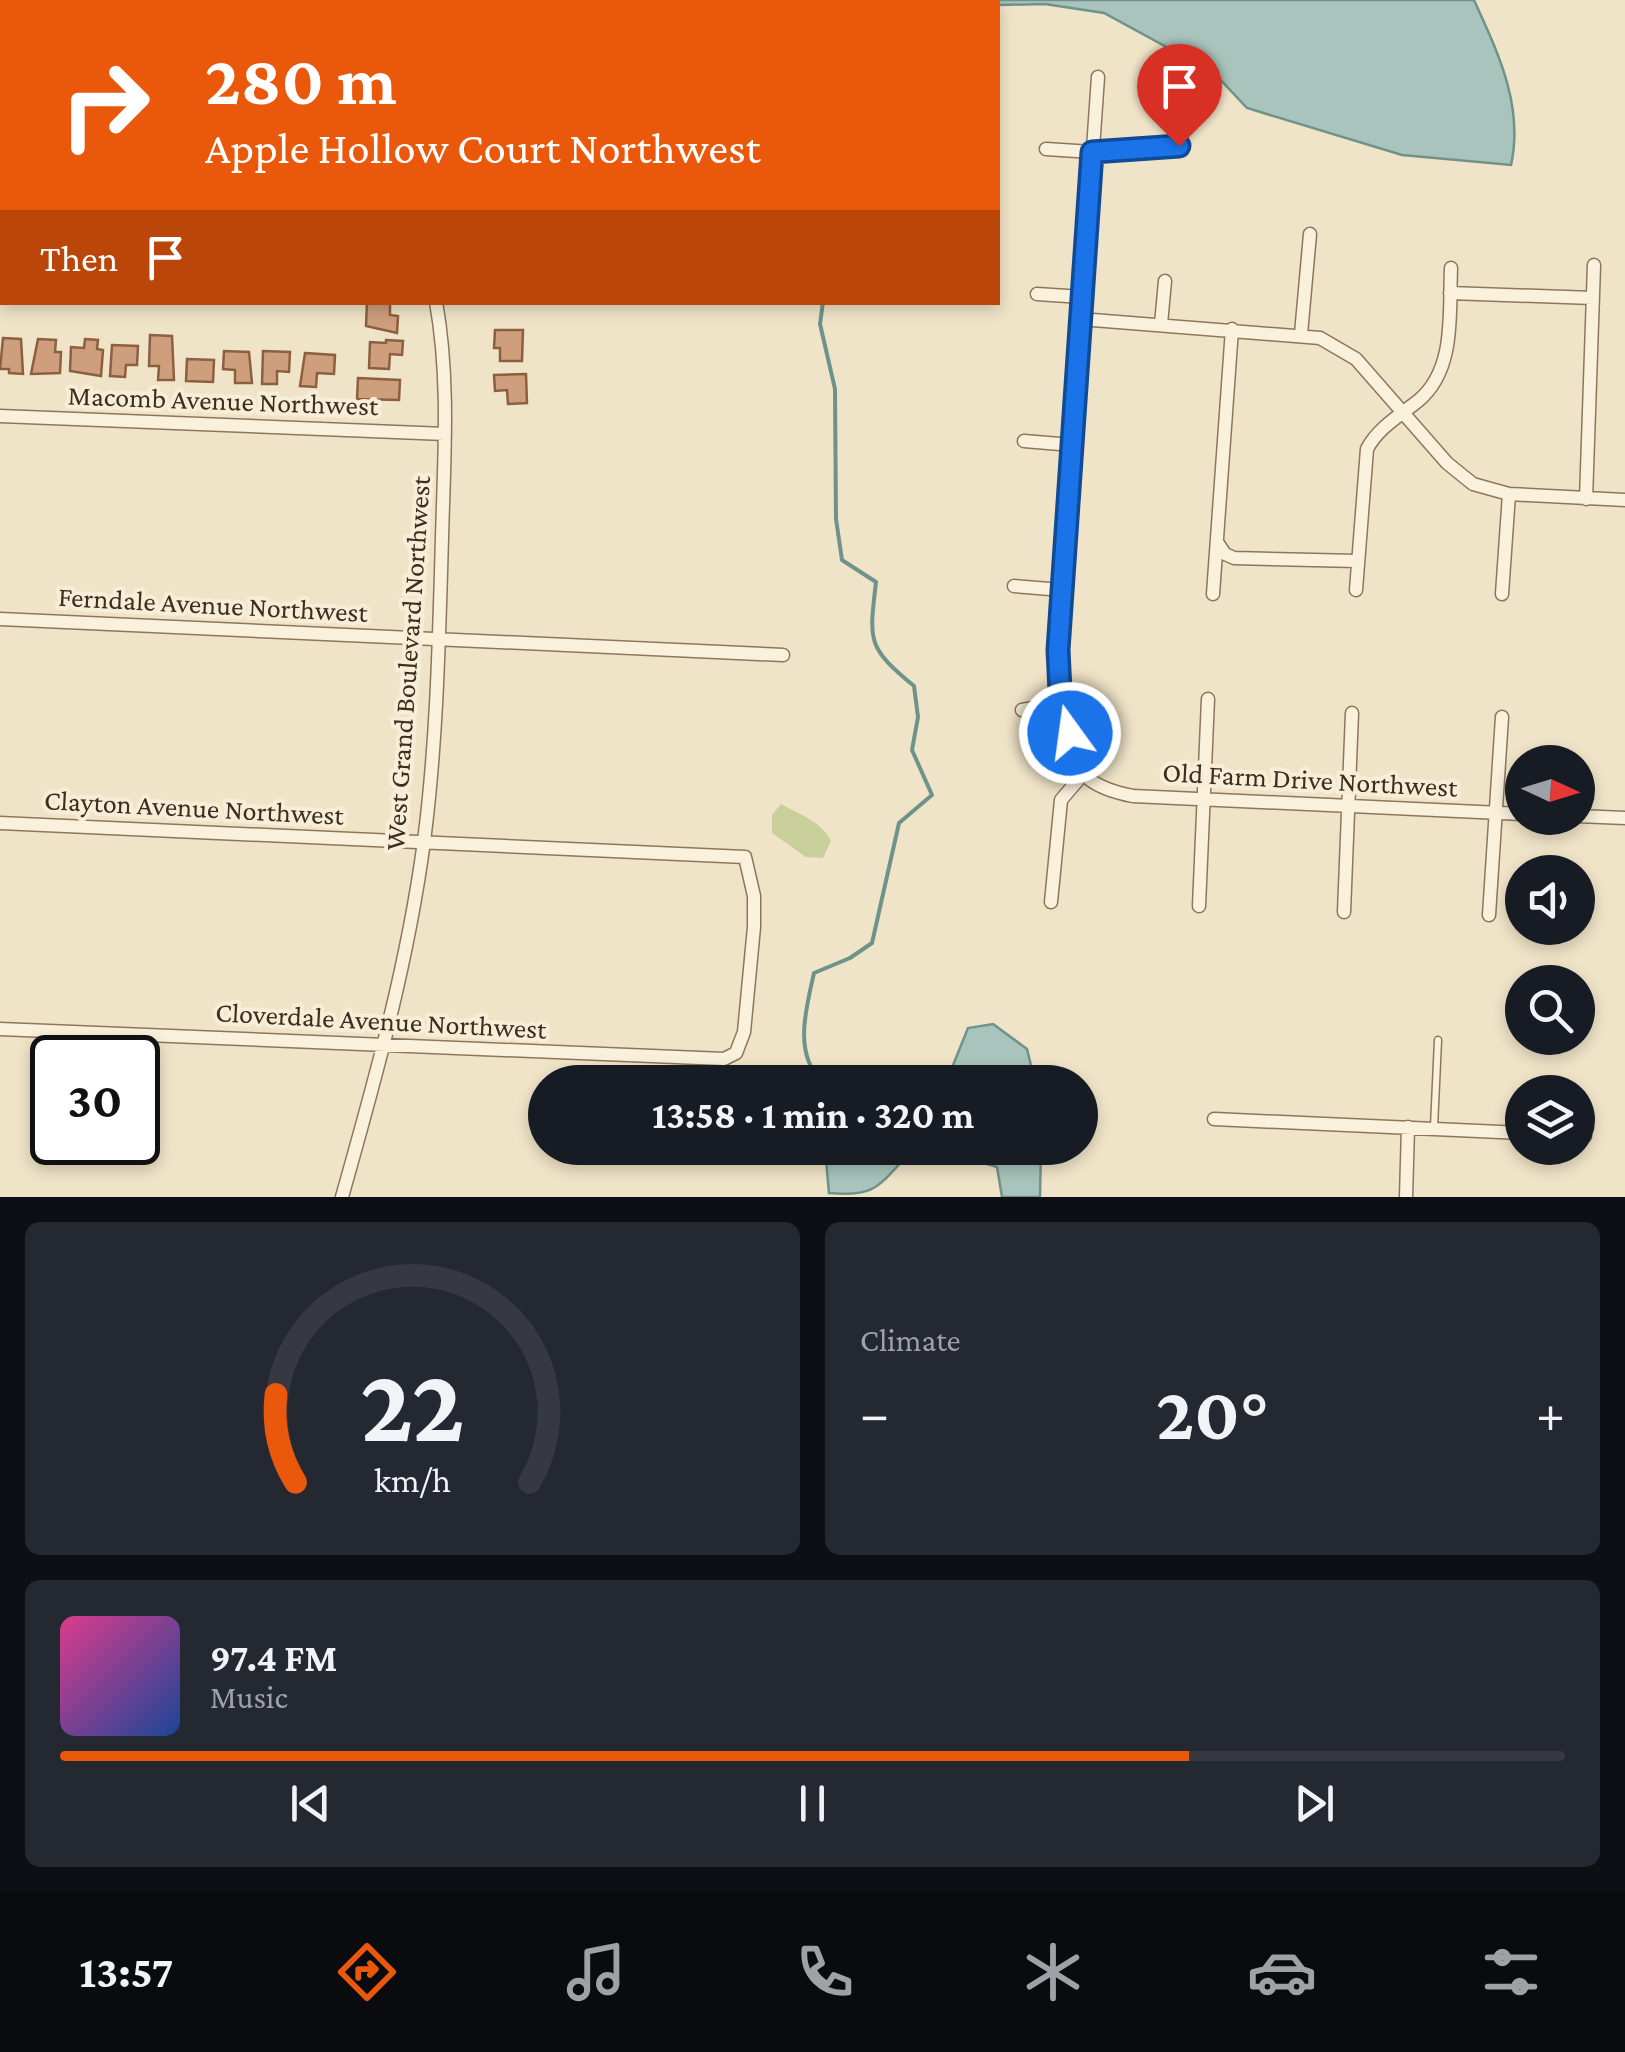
<!DOCTYPE html>
<meta charset="utf-8">
<style>
body{margin:0;font-family:"Crimson Pro",serif;background:#242831;color:#f1f3f6;height:100vh;display:flex;flex-direction:column;font-size:38px;white-space:nowrap}
*{box-sizing:border-box;margin:0}
p{font-size:32px;color:#9ea1a6}
.icon{flex:none;width:55px;height:55px;fill:none;stroke:currentColor;stroke-width:2;stroke-linecap:round;stroke-linejoin:round}
.map{position:relative;height:1197px;overflow:hidden}
.side{display:flex;flex-direction:column;gap:25px;padding:25px;background:#0d0f14;flex:1}
.side>*{flex:none}
.guide{position:absolute;left:0px;top:0px;width:1000px;height:305px;box-shadow:0 5px 15px #0003;background:#ea580c;color:#fff;overflow:hidden}
.needle{width:65px;rotate:94deg}
.buttons{position:absolute;left:1505px;top:745px;display:grid;gap:20px}
.buttons a{display:grid;place-items:center;width:90px;height:90px;border-radius:50%;background:#171b24;box-shadow:0 5px 15px #0003;font-size:50px}
.speed{position:absolute;left:30px;top:1035px;display:flex;gap:20px;font-size:50px;font-weight:700;text-align:center}
.speed>*{display:grid;place-content:center;width:130px;height:130px;border-radius:50%;background:#171b24;box-shadow:0 5px 15px #0003;line-height:1}
.speed .limit{border:5px solid #111;border-radius:15px;background:#fff;color:#111}
.pin{position:absolute;display:grid;place-items:center;width:85px;height:85px;color:#fff;margin:-102px -42px;border-radius:50% 50% 50% 0;rotate:-45deg;box-shadow:0 0 10px #0007}
.pin .icon{rotate:45deg}
.me{position:absolute;width:110px;margin:-55px;rotate:346deg;stroke-linejoin:round;filter:drop-shadow(0 0 8px #0008)}
.turn{display:flex;align-items:center;gap:35px;height:210px;padding:0 40px;font-size:45px}
.turn .icon{width:130px;height:130px;stroke-width:2.5}
.turn b{display:block;font-size:70px;line-height:85px}
.then{display:flex;align-items:center;height:95px;padding:0 40px;background:#0003;gap:20px;font-size:38px}
.big{font-size:75px;font-weight:700;line-height:1.1}
.side .widget{flex:1;display:flex;flex-direction:column;justify-content:center;gap:15px;min-width:0;padding:0 35px;border-radius:15px;background:#242831}
.side .dial{align-items:center;gap:0}
.dial svg{height:260px;overflow:visible;fill:none;stroke:#363941;stroke-width:7;stroke-linecap:round;text-anchor:middle}
.dial text{fill:#f1f3f6;stroke:none}
.song{display:flex;align-items:center;gap:30px}
.cover{width:120px;height:120px;border-radius:15px;background:linear-gradient(135deg,hsl(330 70% 55%),hsl(220 70% 35%))}
.played{height:10px;border-radius:5px;background:linear-gradient(90deg,#ea580c 75%,#363941 75%)}
.keys{display:flex;justify-content:space-around;direction:ltr}
.heat{display:flex;justify-content:space-between;align-items:center;font-size:55px;direction:ltr}
.side .tiles{flex:1;display:grid;gap:25px;grid-template-columns:1fr 1fr}
.widget:last-child{grid-column:span 2}
.trip{position:absolute;left:528px;top:1065px;width:570px;height:100px;border-radius:50px;background:#171b24;box-shadow:0 5px 15px #0003;font-weight:700;line-height:100px;text-align:center}
.tab-bar{display:flex;height:160px;justify-content:space-around;align-items:center;background:#090b0e;color:#9ea1a6}
.tab-bar .icon{width:70px;height:70px}
.tab-bar .on{color:#ea580c}
.tab-bar b{font-size:45px;color:#f1f3f6}
.map>svg:first-child{display:block}
.green{fill:#c9cf9b}
.water{fill:#a9c4bc;stroke:#6f938a;stroke-width:2.5}
.lines{fill:none;stroke-linecap:round;stroke-linejoin:round}
.stream{stroke:#6f938a;stroke-width:4}
.building{fill:#cf9f7d;stroke:#8d5f41;stroke-width:2.5}
.lane-casing{stroke:#8d765c;stroke-width:9}
.street-casing{stroke:#8d765c;stroke-width:15}
.lane{stroke:#faf1dc;stroke-width:6}
.street{stroke:#faf1dc;stroke-width:12}
.route-casing{stroke:#114b97;stroke-width:25}
.route{stroke:#1a73e8;stroke-width:18}
.labels{text-anchor:middle;stroke-width:8;stroke-linejoin:round;paint-order:stroke}
.street-label{font-size:28px;fill:#3d2e20;stroke:#f7eed8}
</style>
<div class="map">
<svg width="1625" height="1197" viewBox="0 0 1625 1197">
<rect width="100%" height="100%" fill="#f0e4c8"/>
<path class="green" d="M781 804C799 814 822 822 831 841L823 858 806 857 772 833V815Z"/>
<path class="water" d="M994 0H1474C1498 53 1524 106 1511 165L1402 155 1247 108 1214 73 1104 13 1045 4 999 5Z
M993 1024 1027 1049 1035 1082H933L947 1080 968 1028Z
M825 1148H1041L1040 1197H1002L997 1167 960 1156 904 1159C877 1189 871 1197 829 1193Z"/>
<g class="lines">
<path class="stream" d="M884 2V0
M822 1082C793 1053 806 1009 814 973L850 958 872 943 899 823 932 795 912 750 918 717 914 686C867 647 869 642 876 582L842 560 836 519 835 389 820 324 823 302"/>
</g>
<path class="building" d="M367 302H390V315L398 316 397 333 366 326Z
M495 330H523L522 361H500V348H494Z
M150 335 172 336 174 380H158L159 366H149Z
M3 338 21 339 23 374 9 373V369H0Z
M38 339 56 340 55 352H61L60 373 31 374Z
M85 339 98 340 97 349 103 350 101 376 70 371 71 347 84 348Z
M386 340 403 341 402 355 390 354 389 369 369 368 370 342 386 343Z
M112 345 138 346 137 365H126L125 377 110 376Z
M224 351 249 352 252 383H235V370L223 369Z
M263 351 290 352 289 372 277 371V384H262Z
M305 353 335 355 334 374 317 373 316 387 300 386Z
M187 359 214 360 213 382 186 381Z
M526 374 527 403 508 404 507 390 495 391 494 375Z
M358 378 400 380 399 400 357 399Z"/>
<g class="lines">
<defs>
<path id="lane" d="M1434 1127 1438 1040"/>
<path id="street" d="M303 0 305 2
M0 2H9
M1098 77 1057 666C1059 691 1070 763 1089 779 1102 789 1117 793 1133 796L1522 814
M1046 149 1092 152 1179 146
M0 211H2
M1450 293 1593 298
M1037 294 1082 297
M1080 319 1320 338 1356 359 1447 463 1473 484 1509 494 1625 500
M1161 324 1165 281
M1301 334 1310 234
M0 416 445 434
M1024 441 1072 445
M1586 499 1594 265
M1217 542 1225 554 1234 558 1357 561
M1014 586 1062 590
M1356 590 1367 449C1378 428 1399 416 1418 401 1456 370 1449 313 1451 268
M1213 594 1232 329
M1502 594 1509 494
M0 619 783 655
M1022 710 1062 703
M1578 816 1625 818
M0 823 745 857 754 896V927L744 1032 736 1053 724 1059 0 1029
M1051 902 1061 800 1084 773
M1199 906 1208 699
M1344 912 1352 713
M1489 915 1502 717
M1214 1119 1522 1133
M1578 1136H1585
M342 1197C375 1080 408 962 424 841 437 741 439 639 442 538 444 460 450 380 436 302
M1406 1197 1408 1127"/>
</defs>
<use href="#lane" class="lane-casing"/>
<use href="#street" class="street-casing"/>
<use href="#lane" class="lane"/>
<use href="#street" class="street"/>
</g>
<g class="lines">
<defs>
<path id="route" d="M1070 733 1060 691 1058 650 1092 152 1179 146"/>
</defs>
<use href="#route" class="route-casing"/>
<use href="#route" class="route"/>
</g>
<g class="labels">
<g class="street-label">
<text transform="translate(223 400) rotate(2)" y="10">Macomb Avenue Northwest</text>
<text transform="translate(213 604) rotate(3)" y="10">Ferndale Avenue Northwest</text>
<text transform="translate(407 663) rotate(-86)" y="10">West Grand Boulevard Northwest</text>
<text transform="translate(1310 779) rotate(3)" y="10">Old Farm Drive Northwest</text>
<text transform="translate(194 807) rotate(3)" y="10">Clayton Avenue Northwest</text>
<text transform="translate(381 1020) rotate(3)" y="10">Cloverdale Avenue Northwest</text>
</g>
</g>
</svg>
<div class="buttons">
<a><svg class="needle" viewBox="-14 -14 28 28"><path d="M0-13l5 13h-10z" fill="#e53935"/><path d="M0 13l5-13h-10z" fill="#9ea1a6"/></svg></a>
<a><svg class="icon" aria-label="sound" viewBox="0 0 24 24"><path d="M4 9h4l5-4v14l-5-4H4zM17 9q2 3 0 6"/></svg></a>
<a><svg class="icon" aria-label="search" viewBox="0 0 24 24"><circle cx="10" cy="10" r="6"/><path d="M15 15l6 6"/></svg></a>
<a><svg class="icon" aria-label="layers" viewBox="0 0 24 24"><path d="M12 4l9 5-9 5-9-5zM3 14l9 5 9-5"/></svg></a>
</div>
<div class="speed"><div class="limit">30</div></div>
<div class="pin" style="left:1179px;top:146px;background:#d93025"><svg class="icon" aria-label="arrive" viewBox="0 0 24 24"><path d="M6 21V4h12l-3 4 3 4H6"/></svg></div>
<svg class="me" style="left:1070px;top:733px" viewBox="-20 -20 40 40"><circle r="17" fill="#1a73e8" stroke="#fff" stroke-width="3"/><path d="M0-11L8 9 0 5-8 9z" fill="#fff"/></svg>
<div class="trip">13:58 · 1 min · 320 m</div>
<div class="guide">
<div class="turn"><svg class="icon" aria-label="right" viewBox="0 0 24 24"><path d="M7 20v-9h11M14 6l5 5-5 5"/></svg><div><b>280 m</b>Apple Hollow Court Northwest</div></div>
<div class="then">Then<svg class="icon" aria-label="arrive" viewBox="0 0 24 24"><path d="M6 21V4h12l-3 4 3 4H6"/></svg></div>
</div>
</div>
<section class="side">
<div class="tiles">
<div class="widget dial"><svg viewBox="0 0 100 80">
<path d="M14 69A42 42 0 1 1 86 69"/>
<path d="M14 69A42 42 0 0 1 8 42" stroke="#ea580c"/>
<text x="50" y="56" font-size="32" font-weight="700">22</text>
<text x="50" y="72" font-size="11">km/h</text>
</svg></div>
<div class="widget"><p>Climate</p>
<div class="heat"><a>−</a><b class="big">20°</b><a>+</a></div>
</div>
<div class="widget">
<div class="song"><i class="cover"></i><div><b>97.4 FM</b><p>Music</p></div></div>
<div class="played"></div>
<div class="keys"><svg class="icon" aria-label="previous" viewBox="0 0 24 24"><path d="M18 5L8 12l10 7zM5 5v14"/></svg><svg class="icon" aria-label="pause" viewBox="0 0 24 24"><path d="M8 5v14M16 5v14"/></svg><svg class="icon" aria-label="next" viewBox="0 0 24 24"><path d="M6 5l10 7-10 7zM19 5v14"/></svg></div>
</div>
</div>
</section>
<nav class="tab-bar">
<b>13:57</b>
<svg class="icon on" aria-label="directions" viewBox="0 0 24 24"><path d="M12 3l9 9-9 9-9-9zM9 14v-3h6M13 9l2 2-2 2"/></svg>
<svg class="icon" aria-label="music" viewBox="0 0 24 24"><path d="M9 18V5l10-2v13"/><circle cx="6" cy="18" r="3"/><circle cx="16" cy="16" r="3"/></svg>
<svg class="icon" aria-label="phone" viewBox="0 0 24 24"><path d="M5 4h4l2 5-3 2q2 4 5 5l2-3 5 2v4C11 20 4 13 5 4z"/></svg>
<svg class="icon" aria-label="climate" viewBox="0 0 24 24"><path d="M12 3v18M4 7l16 10M4 17L20 7"/></svg>
<svg class="icon" aria-label="car" viewBox="0 0 24 24"><path d="M5 17H2v-5l4-1 3-4h7l3 4 3 1v5h-3M9 17h6M6 11h13"/><circle cx="7" cy="17" r="2"/><circle cx="17" cy="17" r="2"/></svg>
<svg class="icon" aria-label="filters" viewBox="0 0 24 24"><path d="M4 7h16M4 17h16"/><circle cx="9" cy="7" r="2"/><circle cx="15" cy="17" r="2"/></svg>
</nav>
